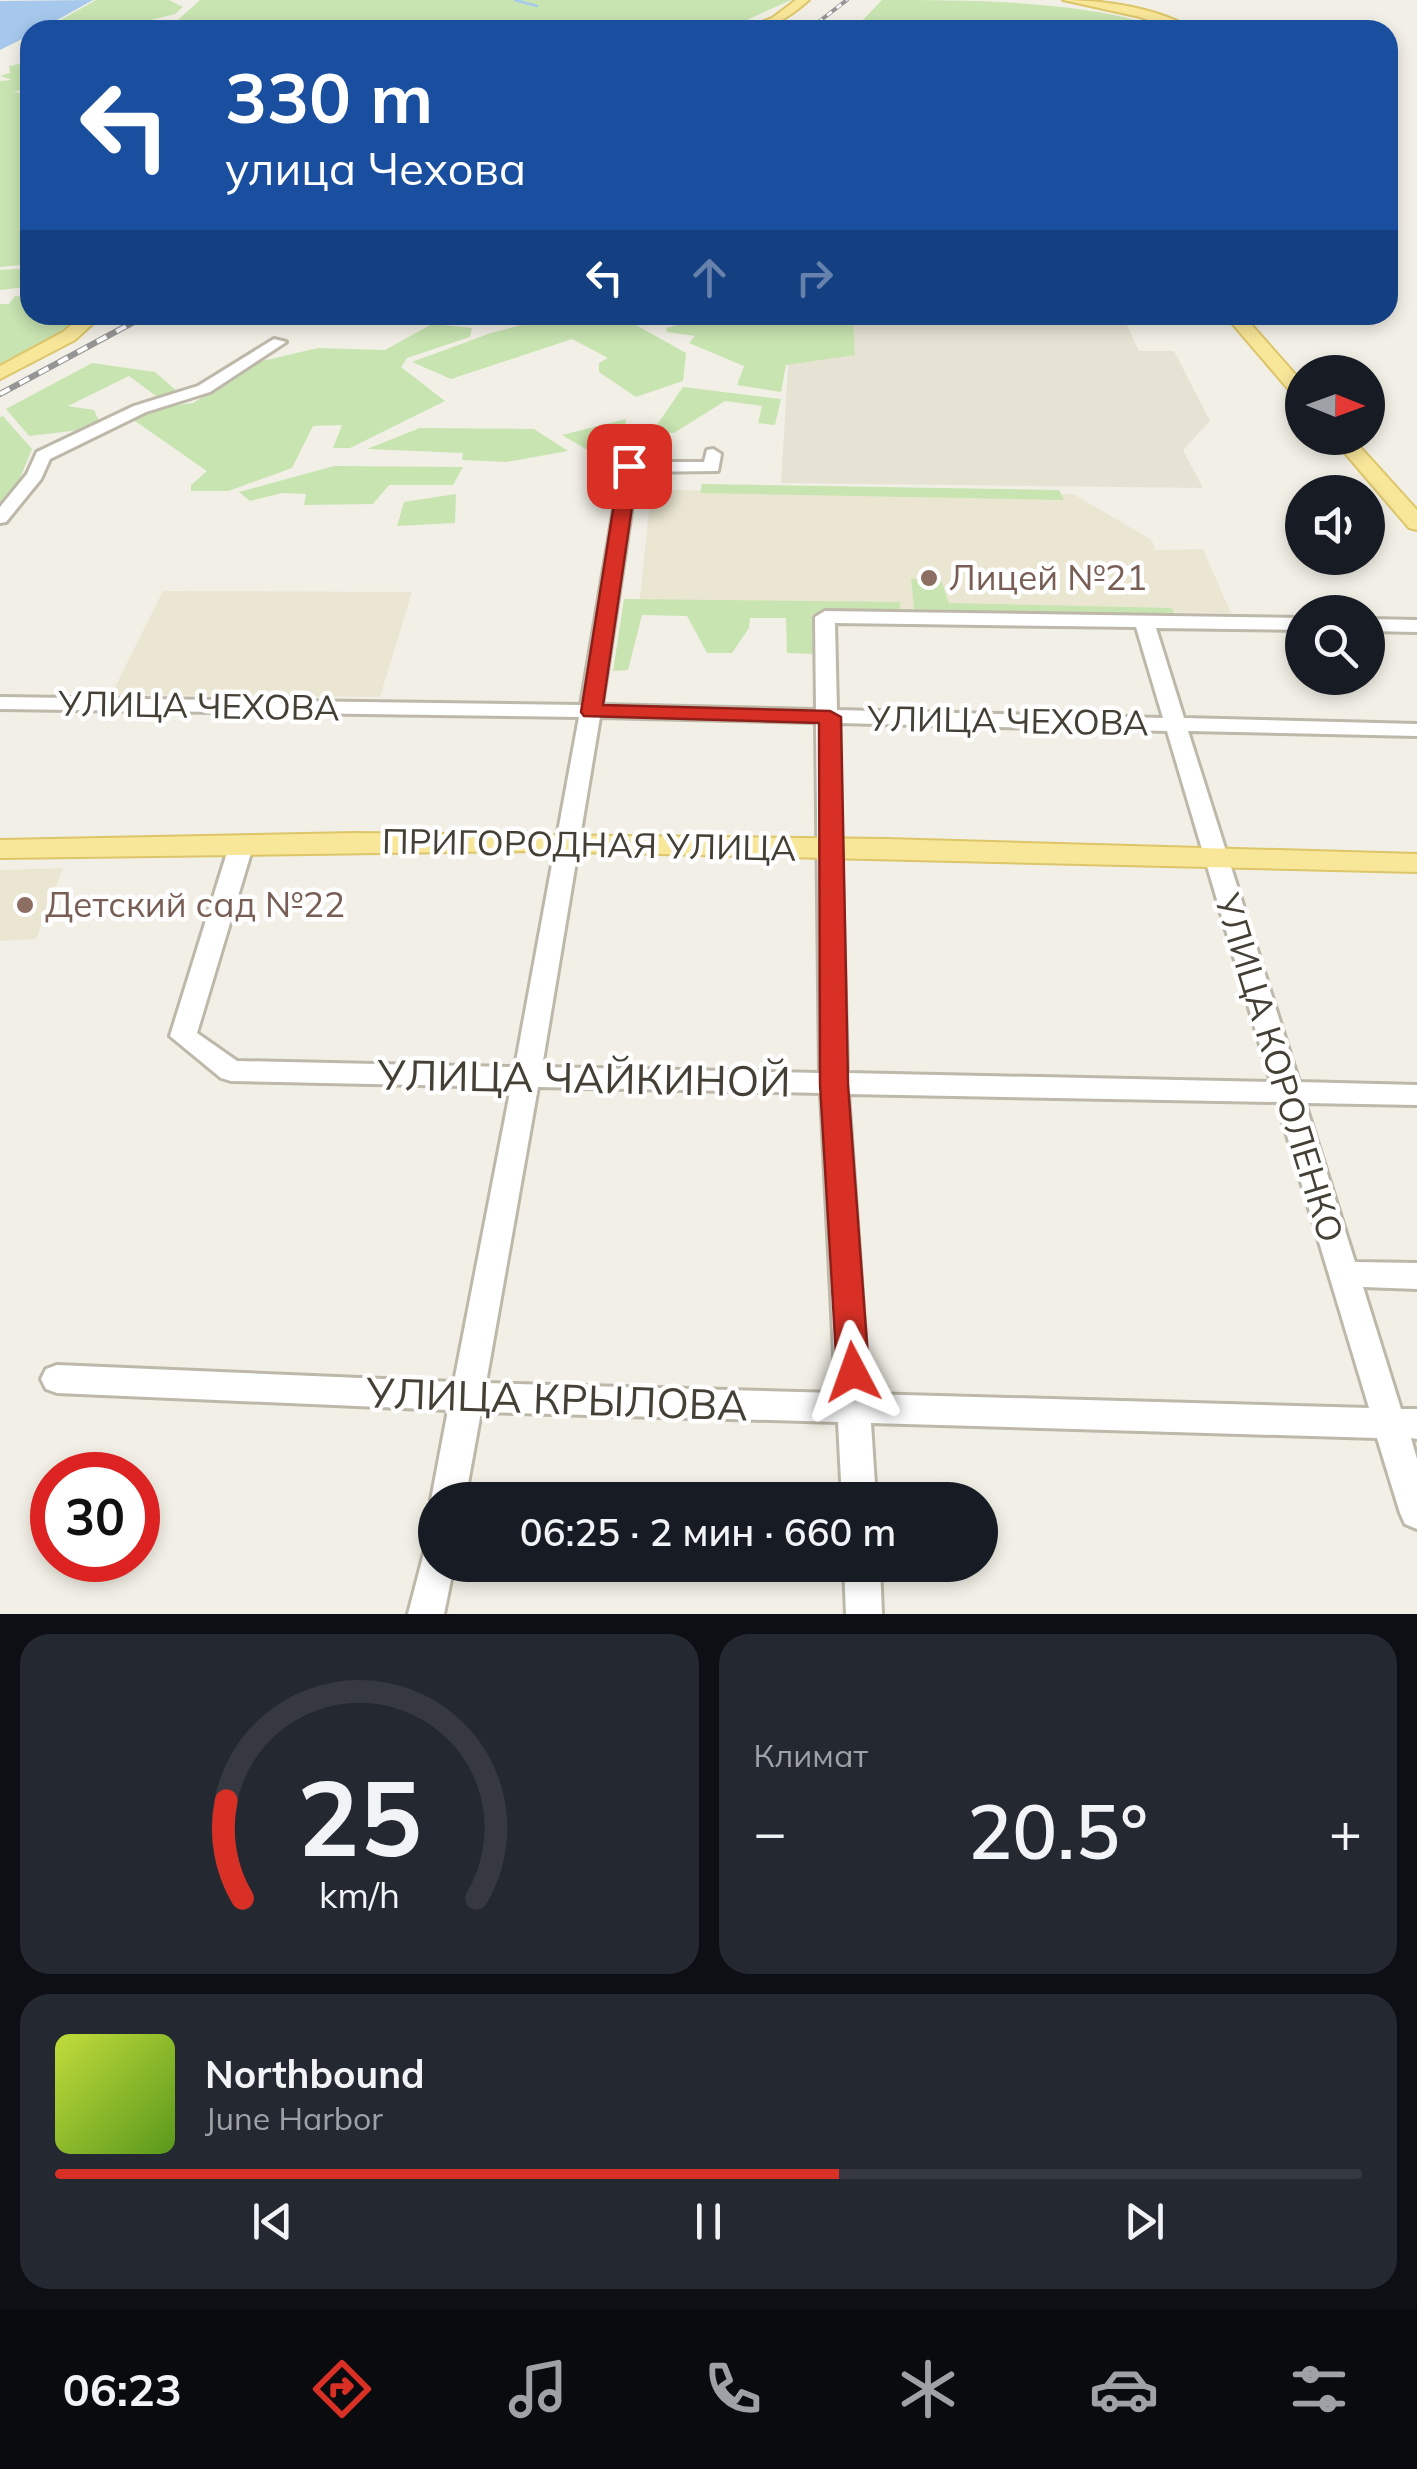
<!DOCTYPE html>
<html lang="ru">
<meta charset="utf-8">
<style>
body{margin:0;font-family:Mulish,sans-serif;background:#242831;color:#f1f3f6;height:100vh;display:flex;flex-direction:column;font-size:38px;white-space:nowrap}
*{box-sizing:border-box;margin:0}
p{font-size:32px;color:#9ea1a6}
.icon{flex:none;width:55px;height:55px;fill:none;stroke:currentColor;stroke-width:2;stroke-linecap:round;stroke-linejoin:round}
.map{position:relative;height:1614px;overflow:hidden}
.details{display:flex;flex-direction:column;gap:20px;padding:20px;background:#0d0f14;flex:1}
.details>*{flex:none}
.hud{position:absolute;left:20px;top:20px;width:1378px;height:305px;border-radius:30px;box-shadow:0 5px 15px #0003;background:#1a4fa0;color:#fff;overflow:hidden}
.needle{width:65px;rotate:91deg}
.controls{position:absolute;left:1285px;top:355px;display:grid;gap:20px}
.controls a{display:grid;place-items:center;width:100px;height:100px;border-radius:50%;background:#171b24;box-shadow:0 5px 15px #0003;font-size:50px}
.speed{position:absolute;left:30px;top:1452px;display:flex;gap:20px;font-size:50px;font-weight:700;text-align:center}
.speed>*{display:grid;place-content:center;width:130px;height:130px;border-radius:50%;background:#171b24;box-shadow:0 5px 15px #0003;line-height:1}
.speed .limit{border:15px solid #d22;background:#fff;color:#111}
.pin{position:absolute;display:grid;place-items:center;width:85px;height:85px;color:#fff;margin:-42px;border-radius:20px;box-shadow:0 5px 15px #0006}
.me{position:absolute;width:110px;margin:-55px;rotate:356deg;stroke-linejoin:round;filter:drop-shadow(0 0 8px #0008)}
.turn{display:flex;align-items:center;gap:35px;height:210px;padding:0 40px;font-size:45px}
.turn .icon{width:130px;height:130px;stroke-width:2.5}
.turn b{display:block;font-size:70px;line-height:85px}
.lanes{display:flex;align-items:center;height:95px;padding:0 40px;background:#0003;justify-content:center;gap:50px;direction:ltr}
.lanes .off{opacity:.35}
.big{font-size:75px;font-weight:600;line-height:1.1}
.details .widget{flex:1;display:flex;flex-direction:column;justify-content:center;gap:15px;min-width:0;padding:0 35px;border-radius:30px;background:#242831}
.details .dial{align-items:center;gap:0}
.dial svg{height:260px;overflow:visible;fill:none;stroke:#363941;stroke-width:7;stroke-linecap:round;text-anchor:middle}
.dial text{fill:#f1f3f6;stroke:none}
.song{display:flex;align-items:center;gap:30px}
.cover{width:120px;height:120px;border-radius:15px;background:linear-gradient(135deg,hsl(70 70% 55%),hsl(90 70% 35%))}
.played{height:10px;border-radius:5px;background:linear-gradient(90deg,#d93025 60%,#363941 60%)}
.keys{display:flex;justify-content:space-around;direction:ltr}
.heat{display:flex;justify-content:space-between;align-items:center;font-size:55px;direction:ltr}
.details .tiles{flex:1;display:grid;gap:20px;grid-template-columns:1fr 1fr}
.widget:last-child{grid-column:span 2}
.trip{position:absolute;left:418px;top:1482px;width:580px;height:100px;border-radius:50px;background:#171b24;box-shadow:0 5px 15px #0003;font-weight:600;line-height:100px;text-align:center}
.tab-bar{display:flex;height:160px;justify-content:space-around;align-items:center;background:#090b0e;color:#9ea1a6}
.tab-bar .icon{width:70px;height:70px}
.tab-bar .active{color:#d93025}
.tab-bar b{font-size:45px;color:#f1f3f6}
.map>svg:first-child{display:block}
.residential{fill:#e6e2d4}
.education{fill:#eae6d1}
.green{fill:#c8e4b1}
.water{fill:#a5c8ec}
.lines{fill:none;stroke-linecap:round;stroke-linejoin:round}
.stream{stroke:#a5c8ec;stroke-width:2.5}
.minor-casing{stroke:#bdb8a9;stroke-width:6}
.major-casing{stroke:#ddc569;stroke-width:4}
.minor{fill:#fff;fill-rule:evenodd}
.major{fill:#f8e699;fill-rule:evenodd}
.rail-far1-casing{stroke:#959595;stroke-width:4}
.rail-casing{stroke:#959595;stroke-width:6}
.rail-far1{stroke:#fff;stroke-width:2.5;stroke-dasharray:6;stroke-linecap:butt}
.rail{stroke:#fff;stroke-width:4;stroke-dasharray:11;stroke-linecap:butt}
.route{fill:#d93025;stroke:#8d1f18;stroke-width:2.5}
.education-dot{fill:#8d6e63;stroke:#fff;stroke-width:4}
.labels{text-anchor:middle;stroke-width:9;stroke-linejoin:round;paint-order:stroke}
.education-label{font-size:35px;fill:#785e54;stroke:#fff;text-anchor:start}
.street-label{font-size:35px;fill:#444036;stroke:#fff}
.near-street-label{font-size:42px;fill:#444036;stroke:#fff}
</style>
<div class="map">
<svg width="1417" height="1614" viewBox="0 0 1417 1614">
<rect width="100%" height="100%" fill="#f2f0e6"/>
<path class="residential" d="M798 315H1122L1139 351H1174L1210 421 1183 450 1203 488 781 483 788 366Z"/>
<path class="education" d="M651 490 1073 494 1152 540 1155 550 1203 549 1231 613 639 607Z
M163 591 412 592 380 697 111 695Z
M63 868 36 939 0 941V870Z"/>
<path class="green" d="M96 0H169L183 7 175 14 151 20 160 26 148 30 50 26Z
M200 0H791L749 19 736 30H167Z
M882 0C970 0 1088 0 1168 30H853Z
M30 62V88L13 92 30 94V293H24L25 287 0 290V270L29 268 30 264 0 267V81L12 80 0 76 10 73 9 66Z
M15 296 30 297V315H83L71 329 0 366V304H9Z
M558 315H618L686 353 683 381 636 397 599 372V363L608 358 572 339 451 379 412 362 491 333Z
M638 315H864L853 320 855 355 786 365 781 392 737 385 744 366 689 343 695 336 667 332 666 328 682 324 689 317 648 321Z
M432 324 472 328 470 337 407 358 401 367 445 401 350 448H333L342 425 313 426 292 468 228 491H191V485L207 471 132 419 163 407 193 403 258 362 318 348 385 350Z
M92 363 155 372 178 392 156 396 129 376 68 406 94 410 100 423 88 429 29 436 6 409Z
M683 387 781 399 775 425 758 423 762 406 725 401 674 433 652 432Z
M3 416 32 449 16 488 0 506V417Z
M626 419 620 469 562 435Z
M420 428 534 429 568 451 506 462 462 460 463 453 367 449Z
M334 466 463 467 453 485H389L373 504 304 505 306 494 282 493 250 501 239 492Z
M702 484 1059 490 1064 500 700 493Z
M456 494 455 523 397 526 404 502Z
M911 579 941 580 949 603 1172 608 1175 618 915 616Z
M624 599 900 602V615L812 614 813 654 787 653 786 618H750L749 628 732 653H707L687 616 642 615 628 670 613 671Z"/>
<path class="water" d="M93 0 39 30H30V35L0 50V1Z"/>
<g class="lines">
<path class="stream" d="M515 0 537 6"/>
<defs>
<path id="minor" d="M274 339 286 342 210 392 146 412 50 459 41 479 6 522 0 523V507L27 474 37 452 134 406 198 386Z
M713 449 721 454 718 471 637 472 602 705 816 710 815 617 825 611 1302 618V630L1156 628 1184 718 1417 724V736L1188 731 1299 1082 1417 1085V1105L1305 1103 1355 1262 1417 1263V1289L1363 1287 1401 1409H1417V1439L1411 1438 1417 1459V1529L1405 1524 1400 1513 1377 1438 871 1423 876 1500H842L838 1422 481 1412 465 1500H435V1509L431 1500 448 1410 57 1393 46 1389 41 1379 46 1369 57 1365 454 1382 511 1087 231 1081 221 1078 170 1036 230 843 242 836 254 843 197 1033 237 1061 515 1067 579 717 0 709V697L581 705 621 467 629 462H704L707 450ZM835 623 1136 627 1163 718 837 710ZM600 717 816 722 820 1073 542 1067ZM838 723 1167 731 1271 1082 847 1073ZM538 1087 821 1093 836 1393 486 1383ZM848 1094 1277 1102 1369 1408 869 1394Z
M1368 619 1417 620V632L1368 631Z
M435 1549V1565H454L444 1614H408L424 1553Z
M844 1565H880L882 1614H846Z"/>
<path id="major" d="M796 0H809C789 18 769 30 742 30L772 18Z
M1063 0C1104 0 1159 8 1194 30H1177L1140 17Z
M83 315H102L75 340 0 379V366L63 332Z
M1225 315H1243L1302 382V399L1295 397Z
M1332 438H1352L1417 510V530L1409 528Z
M354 833 886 839 1417 854V872L531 851 0 858V840Z"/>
</defs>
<use href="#minor" class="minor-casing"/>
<use href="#major" class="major-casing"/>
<use href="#minor" class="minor"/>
<use href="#major" class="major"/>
<defs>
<path id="rail-far1" d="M808 30 847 0
M138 319 146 315"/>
<path id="rail" d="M0 394 143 317"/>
</defs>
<use href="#rail-far1" class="rail-far1-casing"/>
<use href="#rail" class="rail-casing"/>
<use href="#rail-far1" class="rail-far1"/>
<use href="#rail" class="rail"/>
</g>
<path class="route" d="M629 461 638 466 603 705 830 711 841 717 848 1084 869 1372 865 1382 853 1387 842 1382 837 1372 820 1084 819 723 584 716 581 712 620 466Z"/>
<g class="education-dot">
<circle cx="929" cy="578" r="10"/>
<circle cx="25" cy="905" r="10"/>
</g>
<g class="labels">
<g class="education-label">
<text x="949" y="590">Лицей №21</text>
<text x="45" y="917">Детский сад №22</text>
</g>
<g class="street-label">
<text transform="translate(199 706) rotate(1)" y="12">УЛИЦА ЧЕХОВА</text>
<text transform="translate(1008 721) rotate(1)" y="12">УЛИЦА ЧЕХОВА</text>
<text transform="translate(589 845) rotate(1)" y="12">ПРИГОРОДНАЯ УЛИЦА</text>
<text transform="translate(1279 1068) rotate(73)" y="12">УЛИЦА КОРОЛЕНКО</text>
</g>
<g class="near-street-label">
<text transform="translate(584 1078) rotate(1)" y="15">УЛИЦА ЧАЙКИНОЙ</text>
<text transform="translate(557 1399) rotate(2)" y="15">УЛИЦА КРЫЛОВА</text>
</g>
</g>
</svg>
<div class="controls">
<a><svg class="needle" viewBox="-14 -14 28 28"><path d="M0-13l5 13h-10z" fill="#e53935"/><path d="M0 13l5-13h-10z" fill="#9ea1a6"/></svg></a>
<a><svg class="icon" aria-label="sound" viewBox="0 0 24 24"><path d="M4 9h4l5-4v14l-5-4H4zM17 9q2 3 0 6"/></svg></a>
<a><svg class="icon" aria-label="search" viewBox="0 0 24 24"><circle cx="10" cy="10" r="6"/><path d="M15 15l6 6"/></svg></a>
</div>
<div class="speed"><div class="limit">30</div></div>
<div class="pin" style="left:629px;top:466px;background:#d93025"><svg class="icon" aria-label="arrive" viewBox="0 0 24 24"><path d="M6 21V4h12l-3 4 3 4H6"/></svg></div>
<svg class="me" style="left:853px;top:1372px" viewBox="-20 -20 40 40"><path d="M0-17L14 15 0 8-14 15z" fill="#d93025" stroke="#fff" stroke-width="4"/></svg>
<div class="trip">06:25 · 2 мин · 660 m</div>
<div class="hud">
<div class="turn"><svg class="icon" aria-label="left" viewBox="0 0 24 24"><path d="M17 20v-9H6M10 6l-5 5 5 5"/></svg><div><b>330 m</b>улица Чехова</div></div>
<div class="lanes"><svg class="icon" aria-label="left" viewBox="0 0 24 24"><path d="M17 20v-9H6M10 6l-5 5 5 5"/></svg><svg class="icon off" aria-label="ahead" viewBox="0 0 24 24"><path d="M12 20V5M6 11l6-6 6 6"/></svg><svg class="icon off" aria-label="right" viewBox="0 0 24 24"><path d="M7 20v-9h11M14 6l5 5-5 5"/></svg></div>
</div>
</div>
<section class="details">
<div class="tiles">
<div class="widget dial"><svg viewBox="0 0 100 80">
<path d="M14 69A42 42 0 1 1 86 69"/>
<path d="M14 69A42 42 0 0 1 9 39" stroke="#d93025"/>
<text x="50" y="56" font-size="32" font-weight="700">25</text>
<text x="50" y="72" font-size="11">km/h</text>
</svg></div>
<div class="widget"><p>Климат</p>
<div class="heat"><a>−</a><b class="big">20.5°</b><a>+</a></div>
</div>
<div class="widget">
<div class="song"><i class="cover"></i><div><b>Northbound</b><p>June Harbor</p></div></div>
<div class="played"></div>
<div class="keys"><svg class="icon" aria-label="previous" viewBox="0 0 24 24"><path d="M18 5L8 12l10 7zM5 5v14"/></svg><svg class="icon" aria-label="pause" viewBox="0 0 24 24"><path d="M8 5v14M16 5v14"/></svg><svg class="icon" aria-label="next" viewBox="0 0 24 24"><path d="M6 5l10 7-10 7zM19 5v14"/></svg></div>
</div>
</div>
</section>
<nav class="tab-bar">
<b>06:23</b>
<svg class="icon active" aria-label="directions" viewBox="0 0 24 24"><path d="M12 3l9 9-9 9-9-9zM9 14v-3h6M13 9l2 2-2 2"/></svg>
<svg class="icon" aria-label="music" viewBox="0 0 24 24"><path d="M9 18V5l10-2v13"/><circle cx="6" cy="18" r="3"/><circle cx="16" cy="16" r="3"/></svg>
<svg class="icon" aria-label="phone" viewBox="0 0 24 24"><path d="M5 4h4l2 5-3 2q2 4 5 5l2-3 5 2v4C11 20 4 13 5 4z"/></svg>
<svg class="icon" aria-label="climate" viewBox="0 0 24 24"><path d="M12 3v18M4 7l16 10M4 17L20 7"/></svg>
<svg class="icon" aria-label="car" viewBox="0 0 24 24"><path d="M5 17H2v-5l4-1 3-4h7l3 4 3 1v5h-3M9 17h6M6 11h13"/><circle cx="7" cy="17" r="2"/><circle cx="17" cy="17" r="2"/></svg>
<svg class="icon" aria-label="filters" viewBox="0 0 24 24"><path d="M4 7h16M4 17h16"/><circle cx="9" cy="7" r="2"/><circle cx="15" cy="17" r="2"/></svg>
</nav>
